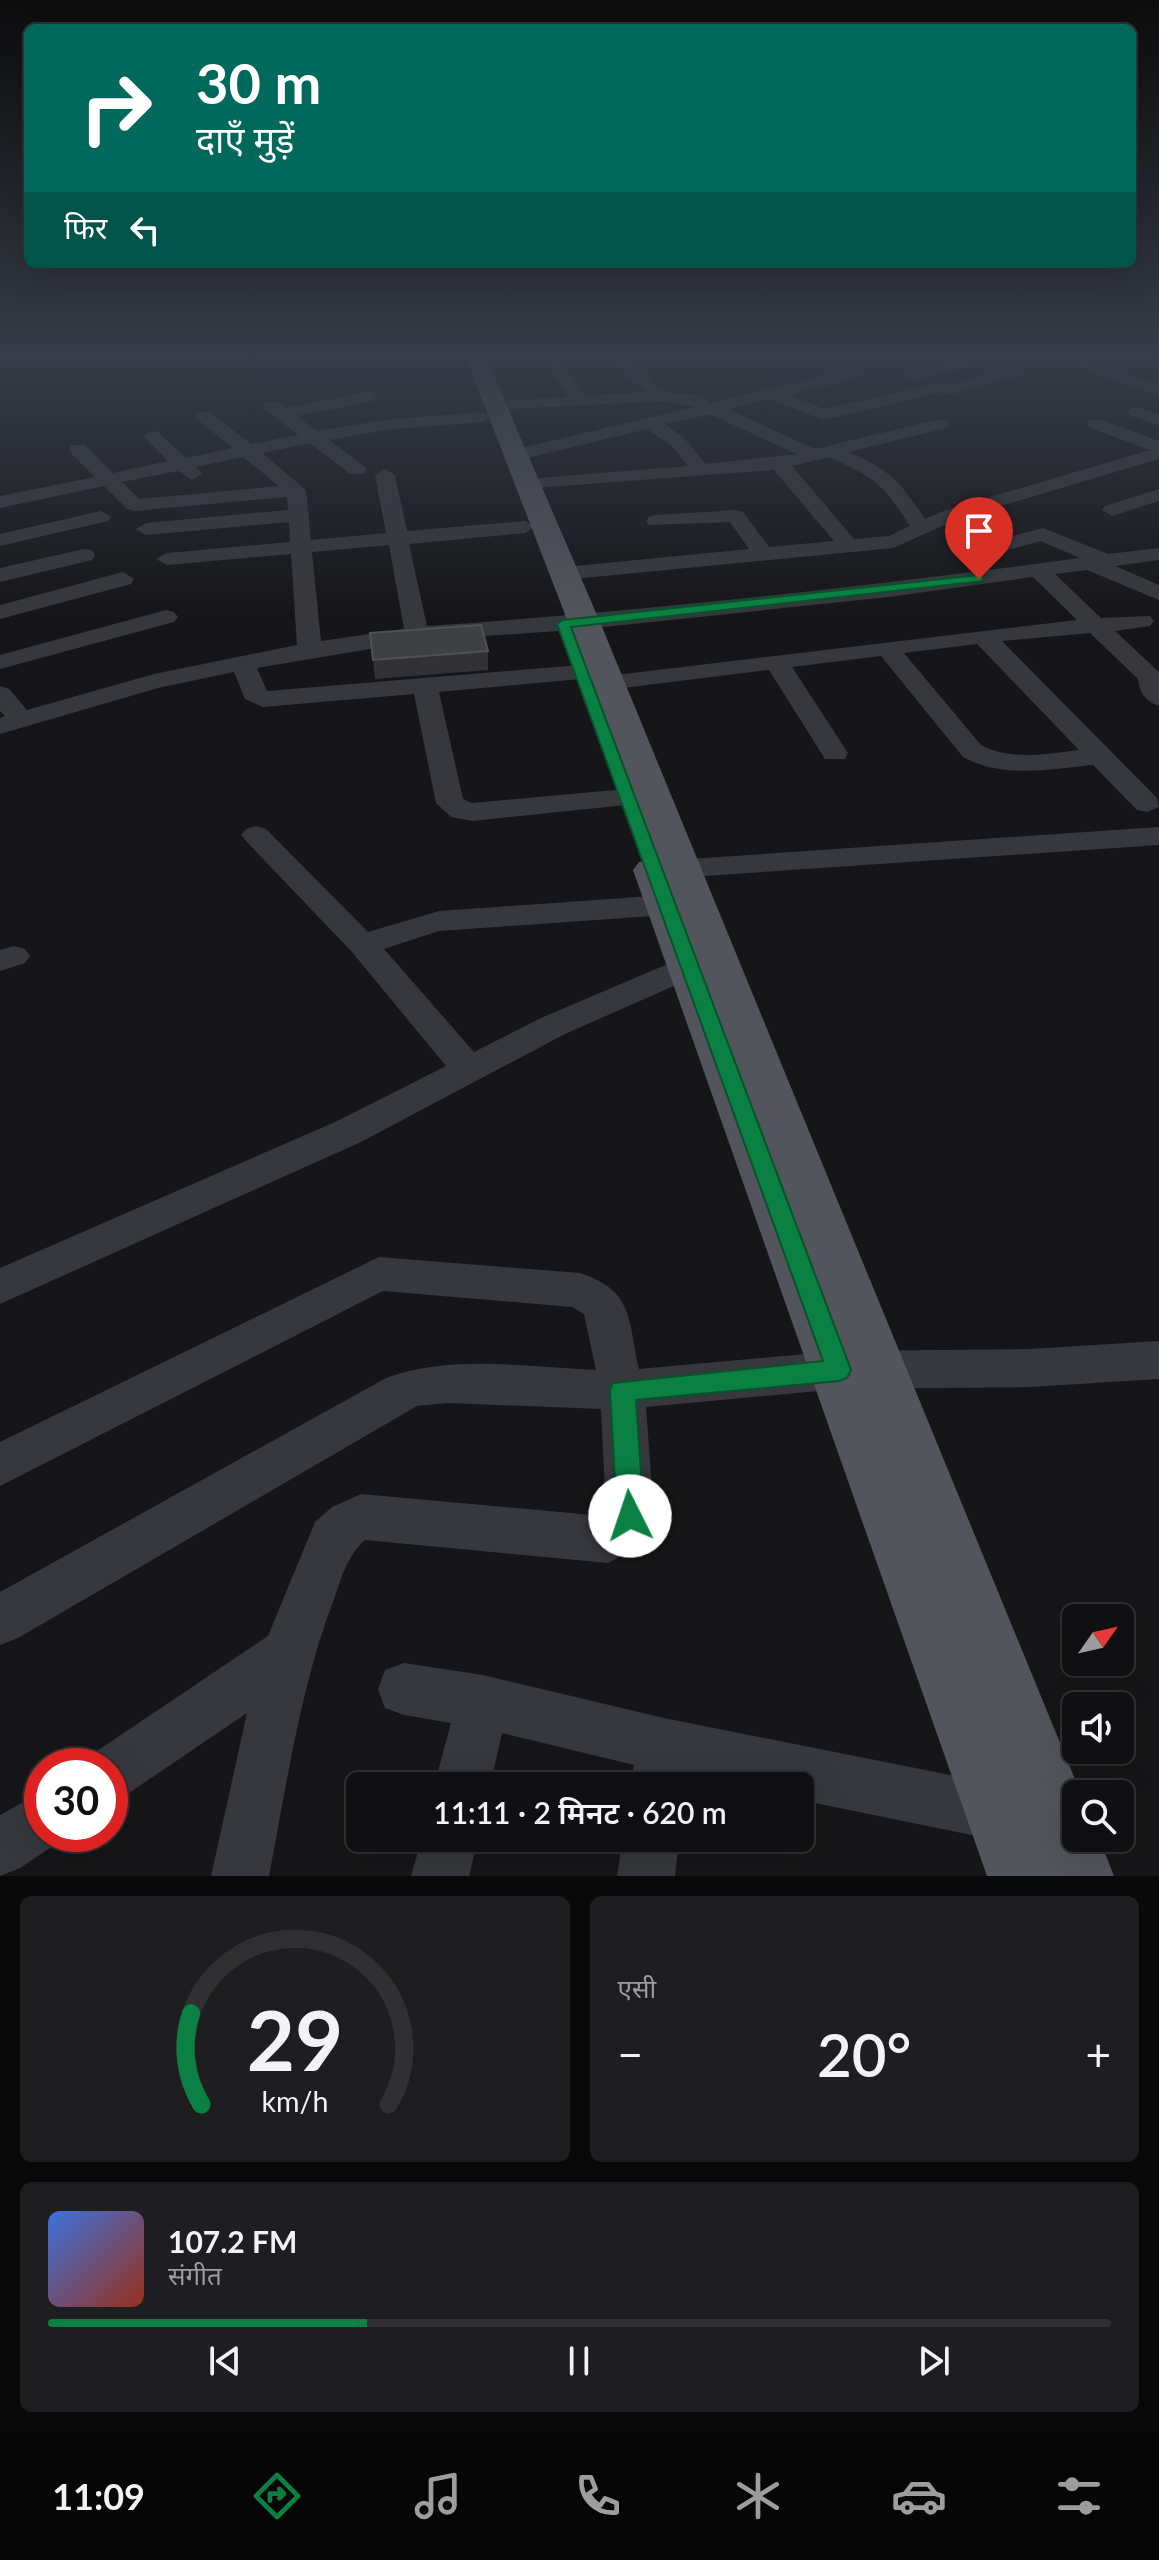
<!DOCTYPE html>
<html lang="hi">
<meta charset="utf-8">
<style>
body{margin:0;font-family:Lato,"Noto Sans Devanagari",sans-serif;background:#1e1e20;color:#f1f3f6;height:100vh;display:flex;flex-direction:column;font-size:30px;white-space:nowrap}
*{box-sizing:border-box;margin:0}
p{font-size:26px;color:#9c9d9f}
.icon{flex:none;width:44px;height:44px;fill:none;stroke:currentColor;stroke-width:2;stroke-linecap:round;stroke-linejoin:round}
.map{position:relative;height:1876px;overflow:hidden}
.details{display:flex;flex-direction:column;gap:20px;padding:20px;background:#09090a;flex:1}
.details>*{flex:none}
.hud{position:absolute;left:24px;top:24px;width:1112px;height:244px;border-radius:12px;box-shadow:0 8px 32px #0002,0 0 0 2px #303032;background:#00695c;color:#fff;overflow:hidden}
.needle{width:52px;rotate:56deg}
.controls{position:absolute;left:1062px;top:1604px;display:grid;gap:16px}
.controls a{display:grid;place-items:center;width:72px;height:72px;border-radius:12px;background:#101012;box-shadow:0 8px 32px #0002,0 0 0 2px #303032;font-size:40px}
.speed{position:absolute;left:24px;top:1748px;display:flex;gap:16px;font-size:40px;font-weight:700;text-align:center}
.speed>*{display:grid;place-content:center;width:104px;height:104px;border-radius:50%;background:#101012;box-shadow:0 8px 32px #0002,0 0 0 2px #303032;line-height:1}
.speed .limit{border:12px solid #d22;background:#fff;color:#111}
.pin{position:absolute;display:grid;place-items:center;width:68px;height:68px;color:#fff;margin:-82px -34px;border-radius:50% 50% 50% 0;rotate:-45deg;box-shadow:0 0 8px #0007}
.pin .icon{rotate:45deg}
.me{position:absolute;width:88px;margin:-44px;rotate:356deg;stroke-linejoin:round;filter:drop-shadow(0 0 6px #0008)}
.turn{display:flex;align-items:center;gap:28px;height:168px;padding:0 40px;font-size:36px}
.turn .icon{width:104px;height:104px;stroke-width:2.5}
.turn b{display:block;font-size:56px;line-height:68px}
.then{display:flex;align-items:center;height:76px;padding:0 40px;background:#0003;gap:16px;font-size:30px}
.big{font-size:60px;font-weight:600;line-height:1.1}
.details .widget{flex:1;display:flex;flex-direction:column;justify-content:center;gap:12px;min-width:0;padding:0 28px;border-radius:12px;background:#1e1e20}
.details .dial{align-items:center;gap:0}
.dial svg{height:208px;overflow:visible;fill:none;stroke:#303032;stroke-width:7;stroke-linecap:round;text-anchor:middle}
.dial text{fill:#f1f3f6;stroke:none}
.song{display:flex;align-items:center;gap:24px}
.cover{width:96px;height:96px;border-radius:12px;background:linear-gradient(135deg,hsl(220 70% 55%),hsl(10 70% 35%))}
.played{height:8px;border-radius:4px;background:linear-gradient(90deg,#0b8043 30%,#303032 30%)}
.keys{display:flex;justify-content:space-around;direction:ltr}
.heat{display:flex;justify-content:space-between;align-items:center;font-size:44px;direction:ltr}
.details .tiles{flex:1;display:grid;gap:20px;grid-template-columns:1fr 1fr}
.widget:last-child{grid-column:span 2}
.trip{position:absolute;left:346px;top:1772px;width:468px;height:80px;border-radius:12px;background:#101012;box-shadow:0 8px 32px #0002,0 0 0 2px #303032;font-weight:600;line-height:80px;text-align:center}
.tabs{display:flex;height:128px;justify-content:space-around;align-items:center;background:#060607;color:#9c9d9f}
.tabs .icon{width:56px;height:56px}
.tabs .active{color:#0b8043}
.tabs b{font-size:36px;color:#f1f3f6}
.map>svg:first-child{display:block}
.lines{fill:none;stroke-linecap:round;stroke-linejoin:round}
.minor{fill:#37383d;fill-rule:evenodd}
.major{fill:#53555c;fill-rule:evenodd}
.wall{fill:#323236}
.building{fill:#3f4044;stroke:#4f5156;stroke-width:2}
.route{fill:#0b8043;stroke:#07532c;stroke-width:2}
</style>
<div class="map">
<svg width="1159" height="1876" viewBox="0 0 1159 1876">
<rect width="100%" height="100%" fill="#161618"/>
<g class="lines">
<path class="minor" d="M539 355H555L584 396 647 392 627 377 617 364H592L584 359 591 355H623C639 362 649 385 668 391 682 397 698 390 709 403L853 369 859 371V377L788 395 825 409 943 382 950 385 1018 366 1024 368V374L949 395 942 392 824 420 769 399 728 409 815 449 940 419 946 420 949 424 946 428 849 452C893 472 899 481 925 519L946 510 1150 450 1090 428 1087 424 1090 420H1102L1159 441V459L960 518 893 548 563 580 555 578 552 573 555 568 749 549 730 522 649 525 646 521 649 517 656 515 736 510 743 512 769 547 834 541 774 470 521 489 518 485 528 479 688 466 672 446 647 429 515 461 508 459 506 455 508 451 695 407 663 401 490 410 487 406 490 402 496 401 568 397ZM710 414 796 454 706 464 684 438 665 424ZM829 457C877 479 881 482 910 526L889 536 854 539 792 466Z
M974 355H1000L998 358 914 381 902 375 904 372Z
M1044 355H1066L1159 385V396Z
M1114 355H1137L1153 362 1145 367Z
M367 392 373 393 376 397 373 401 297 416 317 431 384 420 483 412 492 417 483 422 384 430 329 440 364 466 367 470 364 474H350L310 443 262 453 306 490 311 540 386 533 375 475 385 469 395 475 407 531 525 521 535 527 525 533 409 544 427 626C646 611 863 587 1080 558L1041 541 981 557 970 551 973 546 1043 528 1108 554 1159 548V560L1115 566 1159 585V600L1087 570 1055 574 1101 618 1150 616 1154 621 1150 626 1115 631 1159 672V706C1146 702 1139 692 1138 679L1090 633 1002 641 1157 798 1159 807 1147 812 1137 810 1093 765C1050 769 1003 779 963 757L881 656 792 667 848 753 845 759H825L769 670 607 690 598 688 595 683 598 678 607 676 1077 620 1033 577 889 597 585 629 417 641 257 668 267 691 580 665 589 667 592 672 589 677 580 679 439 692 463 799 472 803 626 789 636 791 640 797 636 803 626 805 472 821 451 817 436 803 414 694 263 707 245 699 234 672 158 688 0 734V718L5 716 0 711V686L9 689 27 710 154 674 297 645 291 554 167 565 156 559 167 553 290 542 289 522 146 535 136 529 146 523 288 510 287 497 134 511 127 509 104 486 0 508V496L95 477 71 453 69 449 71 445H85L113 473 168 461 143 436 152 431 158 432 186 458 233 448 198 420 195 416 198 412H210L251 444 299 435 266 410 263 406 266 402H278L286 408ZM243 457 279 486 139 499 122 482 178 471 192 480 202 474 196 467ZM389 545 404 629 321 641 312 552ZM977 644 1079 750C1047 754 1011 761 981 745L904 653Z
M1137 407 1159 414V425L1131 416 1128 412 1131 408Z
M1159 489V501L1112 516 1102 510 1105 506Z
M101 511 111 517 108 521 0 546V534Z
M84 549 92 550 95 555 92 560 0 582V568Z
M123 572 134 579 131 584 0 619V605Z
M166 610 174 612 178 617 174 622 0 669V655Z
M256 826 266 829 368 932 439 911 666 895 677 898 682 905 677 912 666 915 439 931 384 949 474 1052 541 1018 677 960 689 956 701 960 705 967 701 974 565 1034 361 1142 0 1304V1268L335 1122 446 1066 352 952 246 841 241 835 246 829Z
M1159 827V845L660 879 649 876 645 870 649 864 660 861Z
M14 946 25 949 30 956 25 963 0 971V950Z
M379 1257 580 1273C634 1291 628 1319 639 1369L839 1351 1031 1349 1159 1341V1379L1031 1387 839 1389 646 1407 654 1516 639 1547 608 1563 365 1540C347 1556 342 1576 334 1599 300 1688 287 1783 269 1876H211L247 1713 129 1793 110 1802V1766H86L91 1755 268 1636 315 1522 332 1507 361 1494 603 1516 606 1513 601 1409 448 1403 417 1406 18 1638 0 1645V1592L386 1378C452 1354 527 1367 596 1370L584 1314 572 1307 383 1291 0 1486V1442Z
M404 1663 483 1675 664 1718 1001 1785 1021 1793 1029 1813 1021 1833 1001 1841 800 1800V1786H732L687 1777 686 1786H630L634 1765 502 1733 490 1786H434L451 1723 404 1715 385 1708 378 1689 385 1670Z
M42 1792V1834H64L62 1840 20 1868 0 1876V1815Z
M422 1838H478L469 1876H411Z
M623 1838H679L675 1876H617Z"/>
<path class="major" d="M465 355H485L600 622 1081 1794H1076V1838H1099L1114 1876H987L633 870 639 862 652 859 660 861Z"/>
</g>
<path class="wall" d="M370 633 488 651V670L375 679Z"/>
<path class="building" d="M481 625 488 651 373 660 370 633Z"/>
<linearGradient id="sky" x2="0" y2="1"><stop stop-color="#0c0c0d"/><stop offset="0.58" stop-color="#363c48"/><stop offset="1" stop-color="#363c48" stop-opacity="0"/></linearGradient>
<rect width="1159" height="617" fill="url(#sky)"/>
<path class="route" d="M979 575 983 576V581L571 627 851 1370 847 1378 839 1381 636 1400 644 1516 640 1526 630 1529 621 1526 617 1516 610 1390 613 1383 823 1361 557 624 563 620Z"/>
</svg>
<div class="controls">
<a><svg class="needle" viewBox="-14 -14 28 28"><path d="M0-13l5 13h-10z" fill="#e53935"/><path d="M0 13l5-13h-10z" fill="#9c9d9f"/></svg></a>
<a><svg class="icon" aria-label="sound" viewBox="0 0 24 24"><path d="M4 9h4l5-4v14l-5-4H4zM17 9q2 3 0 6"/></svg></a>
<a><svg class="icon" aria-label="search" viewBox="0 0 24 24"><circle cx="10" cy="10" r="6"/><path d="M15 15l6 6"/></svg></a>
</div>
<div class="speed"><div class="limit">30</div></div>
<div class="pin" style="left:979px;top:579px;background:#d93025"><svg class="icon" aria-label="arrive" viewBox="0 0 24 24"><path d="M6 21V4h12l-3 4 3 4H6"/></svg></div>
<svg class="me" style="left:630px;top:1516px" viewBox="-20 -20 40 40"><circle r="19" fill="#fff"/><path d="M0-13L10 11 0 6-10 11z" fill="#0b8043"/></svg>
<div class="trip">11:11 · 2 मिनट · 620 m</div>
<div class="hud">
<div class="turn"><svg class="icon" aria-label="right" viewBox="0 0 24 24"><path d="M7 20v-9h11M14 6l5 5-5 5"/></svg><div><b>30 m</b>दाएँ मुड़ें</div></div>
<div class="then">फिर<svg class="icon" aria-label="left" viewBox="0 0 24 24"><path d="M17 20v-9H6M10 6l-5 5 5 5"/></svg></div>
</div>
</div>
<section class="details">
<div class="tiles">
<div class="widget dial"><svg viewBox="0 0 100 80">
<path d="M14 69A42 42 0 1 1 86 69"/>
<path d="M14 69A42 42 0 0 1 10 34" stroke="#0b8043"/>
<text x="50" y="56" font-size="32" font-weight="700">29</text>
<text x="50" y="72" font-size="11">km/h</text>
</svg></div>
<div class="widget"><p>एसी</p>
<div class="heat"><a>−</a><b class="big">20°</b><a>+</a></div>
</div>
<div class="widget">
<div class="song"><i class="cover"></i><div><b>107.2 FM</b><p>संगीत</p></div></div>
<div class="played"></div>
<div class="keys"><svg class="icon" aria-label="previous" viewBox="0 0 24 24"><path d="M18 5L8 12l10 7zM5 5v14"/></svg><svg class="icon" aria-label="pause" viewBox="0 0 24 24"><path d="M8 5v14M16 5v14"/></svg><svg class="icon" aria-label="next" viewBox="0 0 24 24"><path d="M6 5l10 7-10 7zM19 5v14"/></svg></div>
</div>
</div>
</section>
<nav class="tabs">
<b>11:09</b>
<svg class="icon active" aria-label="directions" viewBox="0 0 24 24"><path d="M12 3l9 9-9 9-9-9zM9 14v-3h6M13 9l2 2-2 2"/></svg>
<svg class="icon" aria-label="music" viewBox="0 0 24 24"><path d="M9 18V5l10-2v13"/><circle cx="6" cy="18" r="3"/><circle cx="16" cy="16" r="3"/></svg>
<svg class="icon" aria-label="phone" viewBox="0 0 24 24"><path d="M5 4h4l2 5-3 2q2 4 5 5l2-3 5 2v4C11 20 4 13 5 4z"/></svg>
<svg class="icon" aria-label="climate" viewBox="0 0 24 24"><path d="M12 3v18M4 7l16 10M4 17L20 7"/></svg>
<svg class="icon" aria-label="car" viewBox="0 0 24 24"><path d="M5 17H2v-5l4-1 3-4h7l3 4 3 1v5h-3M9 17h6M6 11h13"/><circle cx="7" cy="17" r="2"/><circle cx="17" cy="17" r="2"/></svg>
<svg class="icon" aria-label="filters" viewBox="0 0 24 24"><path d="M4 7h16M4 17h16"/><circle cx="9" cy="7" r="2"/><circle cx="15" cy="17" r="2"/></svg>
</nav>
